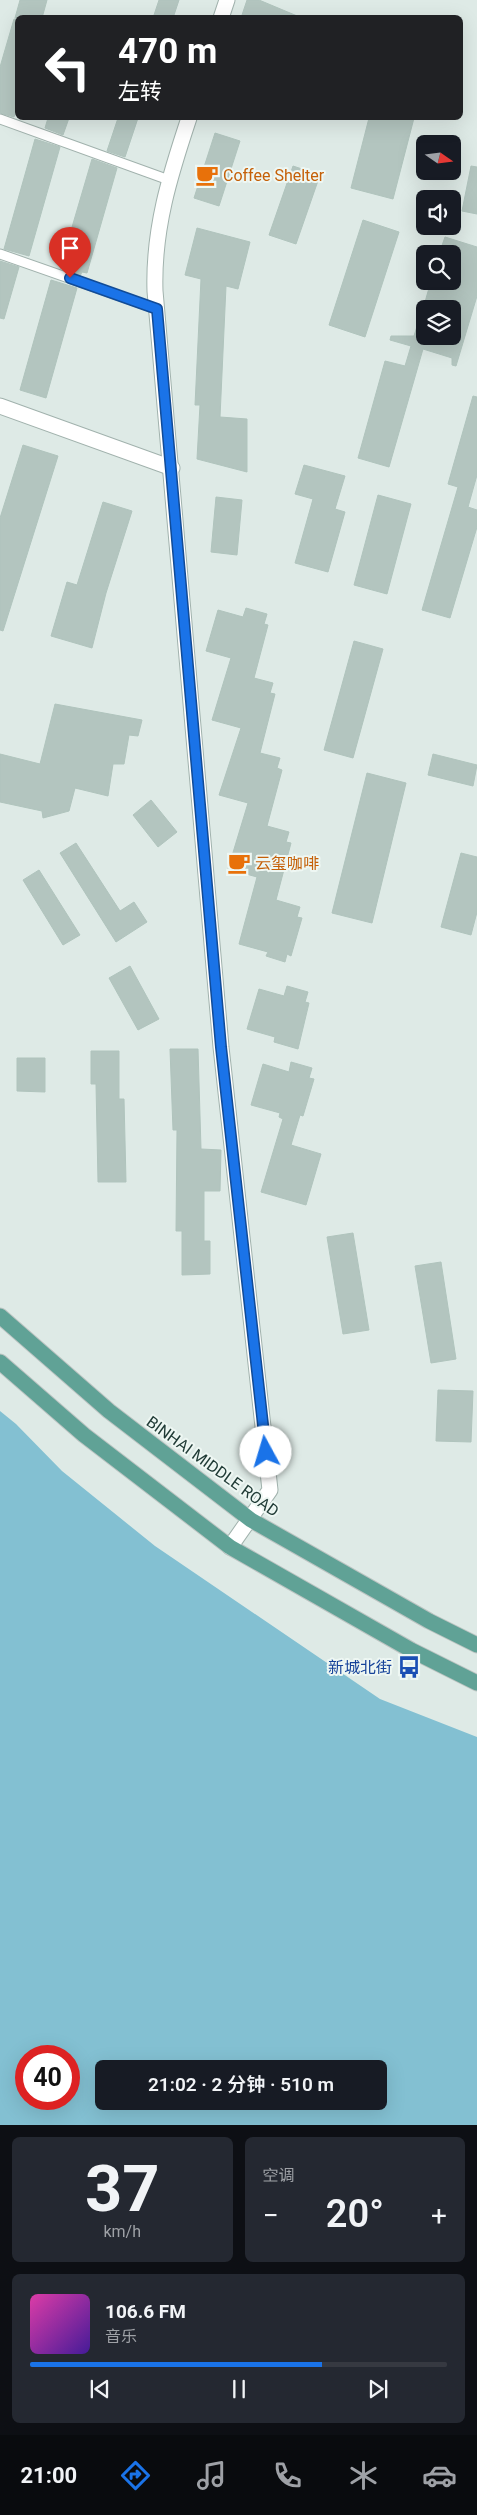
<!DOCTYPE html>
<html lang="zh">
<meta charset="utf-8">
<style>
body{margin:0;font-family:Roboto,"Noto Sans SC",sans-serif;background:#242831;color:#f1f3f6;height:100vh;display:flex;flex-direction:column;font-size:19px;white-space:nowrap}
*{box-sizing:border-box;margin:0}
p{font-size:16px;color:#9ea1a6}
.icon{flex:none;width:28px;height:28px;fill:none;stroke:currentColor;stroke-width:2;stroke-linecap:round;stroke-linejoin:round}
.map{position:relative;height:2125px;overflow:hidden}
.panel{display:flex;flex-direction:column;gap:12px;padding:12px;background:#0d0f14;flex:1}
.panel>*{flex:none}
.banner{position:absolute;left:15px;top:15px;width:448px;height:105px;border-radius:8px;box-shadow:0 5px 20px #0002;background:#202124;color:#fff;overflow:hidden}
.needle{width:32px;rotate:104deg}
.fabs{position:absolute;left:416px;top:135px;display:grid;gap:10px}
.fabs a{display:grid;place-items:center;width:45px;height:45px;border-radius:8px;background:#171b24;box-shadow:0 5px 20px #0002;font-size:25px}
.speed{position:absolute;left:15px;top:2045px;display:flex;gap:10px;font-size:25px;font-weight:700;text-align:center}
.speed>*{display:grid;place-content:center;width:65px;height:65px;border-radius:50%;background:#171b24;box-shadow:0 5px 20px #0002;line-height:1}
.speed .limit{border:8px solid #d22;background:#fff;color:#111}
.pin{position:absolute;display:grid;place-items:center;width:42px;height:42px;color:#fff;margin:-51px -21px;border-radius:50% 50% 50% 0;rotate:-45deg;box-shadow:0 0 5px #0007}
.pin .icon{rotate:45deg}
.me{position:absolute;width:55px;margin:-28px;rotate:354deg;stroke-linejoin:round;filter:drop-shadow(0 0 4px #0008)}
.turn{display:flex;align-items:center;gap:18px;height:105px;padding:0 20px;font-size:22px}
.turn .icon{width:65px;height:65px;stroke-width:2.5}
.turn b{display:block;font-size:35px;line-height:42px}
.big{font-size:38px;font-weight:600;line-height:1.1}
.panel .tile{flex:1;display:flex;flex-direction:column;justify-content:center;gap:8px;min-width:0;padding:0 18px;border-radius:8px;background:#242831}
.panel .dial{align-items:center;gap:0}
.dial b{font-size:65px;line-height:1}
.song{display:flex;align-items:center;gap:15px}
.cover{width:60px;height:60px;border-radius:8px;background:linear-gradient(135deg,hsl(320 70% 55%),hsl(260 70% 35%))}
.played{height:5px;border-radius:2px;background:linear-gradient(90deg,#1a73e8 70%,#363941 70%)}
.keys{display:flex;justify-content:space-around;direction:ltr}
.heat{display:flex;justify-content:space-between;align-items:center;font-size:28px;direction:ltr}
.panel .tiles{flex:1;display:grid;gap:12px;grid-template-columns:1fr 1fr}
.tile:last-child{grid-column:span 2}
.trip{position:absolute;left:95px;top:2060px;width:292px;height:50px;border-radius:8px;background:#171b24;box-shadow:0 5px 20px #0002;font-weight:600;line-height:50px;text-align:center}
.menu{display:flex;height:80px;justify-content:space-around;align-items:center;background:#090b0e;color:#9ea1a6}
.menu .icon{width:35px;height:35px}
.menu .active{color:#1a73e8}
.menu b{font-size:22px;color:#f1f3f6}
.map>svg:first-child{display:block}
.water{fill:#83c0d2;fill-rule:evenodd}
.building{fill:#b3c5bf;stroke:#b0c4bd}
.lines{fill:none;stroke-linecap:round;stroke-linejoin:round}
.service-casing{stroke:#a1b2ad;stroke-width:11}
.minor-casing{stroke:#a1b2ad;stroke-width:17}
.tertiary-casing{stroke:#a1b2ad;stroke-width:17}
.primary-casing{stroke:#bcc4c2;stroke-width:17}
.service{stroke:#fff;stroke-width:9}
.minor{stroke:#fff;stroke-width:15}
.tertiary{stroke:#fff;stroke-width:15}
.primary{stroke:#60a296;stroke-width:15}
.route-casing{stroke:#114b97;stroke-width:12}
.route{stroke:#1a73e8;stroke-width:9}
.labels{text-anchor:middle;stroke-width:4;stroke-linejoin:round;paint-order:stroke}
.food-label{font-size:16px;fill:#c56008;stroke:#eef7f3;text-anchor:start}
.street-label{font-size:16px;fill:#1f3a35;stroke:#eef7f3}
.transit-label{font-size:16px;fill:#164399;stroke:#eef7f3;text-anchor:end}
</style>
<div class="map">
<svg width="477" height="2125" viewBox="0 0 477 2125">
<rect width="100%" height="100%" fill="#deeae6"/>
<path class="water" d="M0 1411 16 1424 62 1471 155 1546 380 1699 477 1737V2125H0ZM26 2056H69V2099H26ZM104 2069H379V2101H104Z"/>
<path class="building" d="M20 0H47L42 18H15Z
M159 0H179L173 18H153Z
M247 0H259L302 18H241Z
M14 19H18V105L14 117 0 113V67Z
M48 118H69L63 135 45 128Z
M118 118H138L125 157 107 151Z
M369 118H414L393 199 351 188Z
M215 133 240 141 219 206 194 198Z
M35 139 60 147 29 256 4 249Z
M92 159 117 168 87 273 82 272 80 276 60 268Z
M293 166 320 175 296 244 269 235Z
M471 166 477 167V214L462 211Z
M363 220 399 232 365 337 329 325Z
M197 228 250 242 238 289 226 286 220 417 247 419V472L197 459 200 405H195L201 279 185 275Z
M445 237 477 247V296L456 366 452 365V358L423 349 389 467 358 458 385 361 405 366 411 346 390 340 391 336H414L419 320 425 322V336H452V309H423L431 281H452V254H439Z
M0 261 19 267 4 319 0 318Z
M51 280 77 288 46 398 20 390Z
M473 396 477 397V475L468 507 477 510V527L450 618 422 610 458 487 448 484Z
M23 445 58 456 3 631 0 630V518Z
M304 465 345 476 335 509 345 512 328 572 295 563 313 499 295 494Z
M378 495 411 504 387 594 354 585Z
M216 497 242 500 237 555 211 552Z
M103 502 132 511 106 593 92 648 51 636 67 582 77 585Z
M246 608 267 614 264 624 268 625 254 678 273 683 270 693 275 694 260 753 280 758 277 768 282 770 267 826 289 832 286 842 291 843 276 900 300 907 297 917 302 918 291 956 287 954 285 962 266 956 268 952 239 944 257 877 228 869 248 803 219 795 241 728 212 720 231 658 206 651 218 610 243 617Z
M354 641 383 649 353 758 324 750Z
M55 704 142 720 138 736 129 735 124 764H113L108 796 75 788 69 811 43 818 42 811 0 802V754L40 764Z
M433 754 477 765 473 786 428 775Z
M367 773 406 783 372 923 332 913Z
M151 800 177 832 158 847 133 815Z
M76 843 120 911 134 902 147 922 116 942 60 853Z
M461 853 477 857V912L471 935 441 927Z
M39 870 80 935 63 945 23 880Z
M130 966 159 1019 138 1030 109 978Z
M287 986 308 992 305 1002 309 1003 298 1049 274 1042 275 1037 247 1029 259 989 284 996Z
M170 1049H198L201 1149 221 1150 220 1191H204V1241H210V1274L182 1275V1231H176L177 1130H173Z
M91 1051H119V1099H124L126 1182H98L96 1084H91Z
M17 1058H45V1092L17 1091Z
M291 1062 312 1068 309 1078 314 1079 303 1116 300 1115 291 1145 321 1154 306 1205 261 1192 283 1119 279 1117 280 1113 251 1105 263 1064 289 1072Z
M353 1233 369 1330 343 1334 327 1237Z
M441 1262 456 1359 431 1363 415 1266Z
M438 1390 473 1391 471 1442 436 1441Z"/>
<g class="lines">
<defs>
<path id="service" d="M0 119 169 180
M0 254 157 309"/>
<path id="minor" d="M0 406 172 468"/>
<path id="tertiary" d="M221 18 227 0
M189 118C170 175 153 229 155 291L221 1047 270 1490 230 1547"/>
<path id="primary" d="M0 1316 109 1411 251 1520 429 1621 477 1645
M0 1362 84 1435 230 1547 411 1650 477 1683"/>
</defs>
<use href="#service" class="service-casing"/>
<use href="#minor" class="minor-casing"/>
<use href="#tertiary" class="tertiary-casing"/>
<use href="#primary" class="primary-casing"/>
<use href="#service" class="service"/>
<use href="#minor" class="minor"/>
<use href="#tertiary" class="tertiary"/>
<use href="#primary" class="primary"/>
</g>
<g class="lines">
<defs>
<path id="route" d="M70 278 157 309 221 1047 266 1452"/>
</defs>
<use href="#route" class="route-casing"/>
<use href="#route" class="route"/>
</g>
<defs>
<symbol id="cafe-bare" viewBox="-9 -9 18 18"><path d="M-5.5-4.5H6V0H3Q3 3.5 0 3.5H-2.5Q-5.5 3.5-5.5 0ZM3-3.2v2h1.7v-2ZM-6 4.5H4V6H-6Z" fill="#e8710a" stroke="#eef7f3" stroke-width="2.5" paint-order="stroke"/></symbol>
<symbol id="bus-bare" viewBox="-9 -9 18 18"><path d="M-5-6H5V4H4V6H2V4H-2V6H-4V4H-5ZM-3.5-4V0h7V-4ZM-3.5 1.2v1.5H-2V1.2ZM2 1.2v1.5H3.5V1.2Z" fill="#1a4fb4" stroke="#eef7f3" stroke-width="2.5" paint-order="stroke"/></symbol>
</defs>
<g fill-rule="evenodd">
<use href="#cafe-bare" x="191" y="159" width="32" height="32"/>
<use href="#cafe-bare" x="223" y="847" width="32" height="32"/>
<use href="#bus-bare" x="393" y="1651" width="32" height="32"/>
</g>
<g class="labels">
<g class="food-label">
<text x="223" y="181">Coffee Shelter</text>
<text x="255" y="869">云玺咖啡</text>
</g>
<g class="street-label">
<text transform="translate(213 1466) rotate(36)" y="6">BINHAI MIDDLE ROAD</text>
</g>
<g class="transit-label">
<text x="392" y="1673">新城北街</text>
</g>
</g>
</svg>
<div class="fabs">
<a><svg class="needle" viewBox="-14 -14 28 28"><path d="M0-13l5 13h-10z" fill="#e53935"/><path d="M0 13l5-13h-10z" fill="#9ea1a6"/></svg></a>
<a><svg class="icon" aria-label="sound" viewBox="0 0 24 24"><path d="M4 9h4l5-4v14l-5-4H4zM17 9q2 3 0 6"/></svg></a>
<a><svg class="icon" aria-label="search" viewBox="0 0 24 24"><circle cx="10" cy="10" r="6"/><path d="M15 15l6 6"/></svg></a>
<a><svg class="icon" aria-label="layers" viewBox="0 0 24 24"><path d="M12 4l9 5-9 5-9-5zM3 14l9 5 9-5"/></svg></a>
</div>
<div class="speed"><div class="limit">40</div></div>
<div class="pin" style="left:70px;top:278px;background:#d93025"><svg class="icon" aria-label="arrive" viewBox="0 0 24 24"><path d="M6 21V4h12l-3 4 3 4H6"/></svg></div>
<svg class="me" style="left:266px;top:1452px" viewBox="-20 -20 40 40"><circle r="19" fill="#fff"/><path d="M0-13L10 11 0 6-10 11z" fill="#1a73e8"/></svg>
<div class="trip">21:02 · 2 分钟 · 510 m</div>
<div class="banner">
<div class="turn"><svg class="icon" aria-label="left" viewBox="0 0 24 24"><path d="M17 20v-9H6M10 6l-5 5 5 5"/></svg><div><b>470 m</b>左转</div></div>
</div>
</div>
<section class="panel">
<div class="tiles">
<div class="tile dial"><b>37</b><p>km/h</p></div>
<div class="tile"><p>空调</p>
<div class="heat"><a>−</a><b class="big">20°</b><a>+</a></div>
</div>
<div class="tile">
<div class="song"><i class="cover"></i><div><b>106.6 FM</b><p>音乐</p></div></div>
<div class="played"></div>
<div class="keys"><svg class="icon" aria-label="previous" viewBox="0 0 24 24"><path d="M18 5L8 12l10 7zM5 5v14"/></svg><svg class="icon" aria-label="pause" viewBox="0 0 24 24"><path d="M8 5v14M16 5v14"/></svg><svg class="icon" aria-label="next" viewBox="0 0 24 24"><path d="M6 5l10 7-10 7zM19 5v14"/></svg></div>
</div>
</div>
</section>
<nav class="menu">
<b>21:00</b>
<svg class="icon active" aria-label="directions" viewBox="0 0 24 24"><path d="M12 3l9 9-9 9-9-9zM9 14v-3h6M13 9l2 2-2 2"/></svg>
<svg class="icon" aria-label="music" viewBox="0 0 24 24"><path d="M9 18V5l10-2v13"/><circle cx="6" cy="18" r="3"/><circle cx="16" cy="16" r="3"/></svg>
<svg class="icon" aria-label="phone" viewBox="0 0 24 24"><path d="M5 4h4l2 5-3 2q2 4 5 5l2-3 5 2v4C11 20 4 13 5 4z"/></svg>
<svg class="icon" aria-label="climate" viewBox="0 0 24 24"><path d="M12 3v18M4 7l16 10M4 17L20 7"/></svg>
<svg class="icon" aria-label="car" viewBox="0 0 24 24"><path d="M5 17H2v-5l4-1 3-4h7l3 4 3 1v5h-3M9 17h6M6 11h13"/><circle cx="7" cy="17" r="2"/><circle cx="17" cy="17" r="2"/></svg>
</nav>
